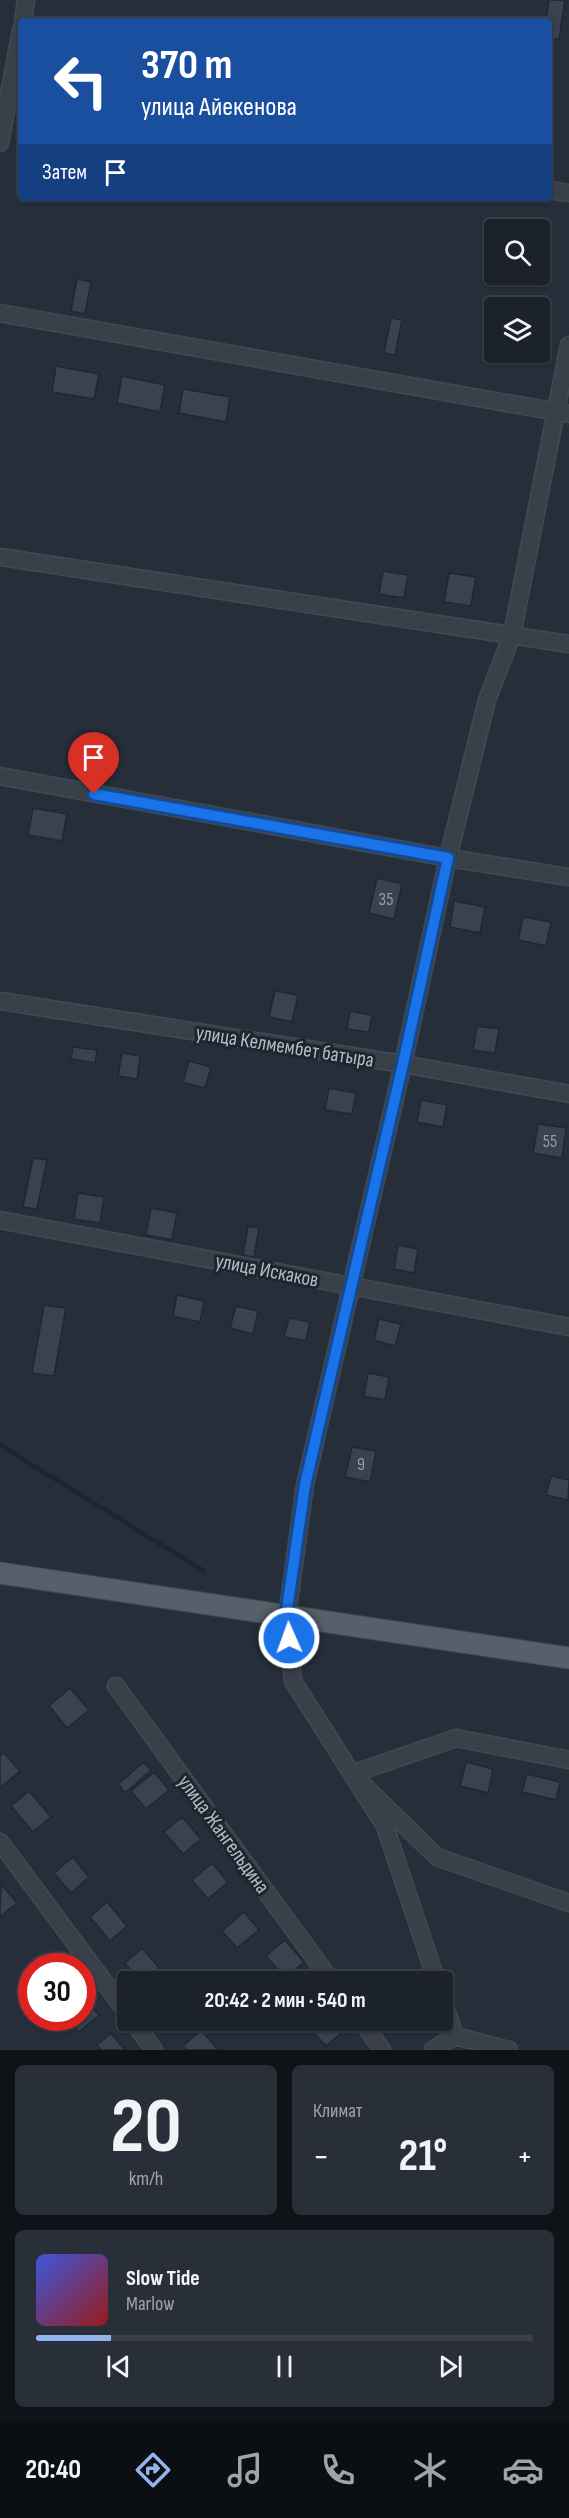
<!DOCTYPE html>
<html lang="ru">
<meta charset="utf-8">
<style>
body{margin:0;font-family:"Sofia Sans Condensed",sans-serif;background:#292f38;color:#f1f3f6;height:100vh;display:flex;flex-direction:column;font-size:22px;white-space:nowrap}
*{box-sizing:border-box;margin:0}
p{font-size:20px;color:#a0a4a9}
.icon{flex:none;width:33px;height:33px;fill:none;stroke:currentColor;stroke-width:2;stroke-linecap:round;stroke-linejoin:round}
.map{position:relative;height:2050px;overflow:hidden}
.details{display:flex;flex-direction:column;gap:15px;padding:15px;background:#0f1318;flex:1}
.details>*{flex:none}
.hud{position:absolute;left:18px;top:18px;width:534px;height:183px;border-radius:6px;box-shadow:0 2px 4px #0004,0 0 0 2px #3a3f48;background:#1a4fa0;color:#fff;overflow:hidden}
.buttons{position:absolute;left:484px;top:219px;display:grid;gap:12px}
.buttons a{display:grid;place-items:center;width:66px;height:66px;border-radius:6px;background:#1c222c;box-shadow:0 2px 4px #0004,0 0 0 2px #3a3f48;font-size:30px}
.speed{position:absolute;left:18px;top:1953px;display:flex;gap:12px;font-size:30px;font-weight:700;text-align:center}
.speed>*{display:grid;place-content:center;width:78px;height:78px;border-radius:50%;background:#1c222c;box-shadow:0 2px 4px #0004,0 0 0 2px #3a3f48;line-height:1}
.speed .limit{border:9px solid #d22;background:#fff;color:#111}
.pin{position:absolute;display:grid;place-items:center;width:51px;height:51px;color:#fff;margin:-62px -26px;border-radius:50% 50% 50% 0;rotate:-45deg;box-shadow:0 0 6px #0007}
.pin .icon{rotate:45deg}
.me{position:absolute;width:66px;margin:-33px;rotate:358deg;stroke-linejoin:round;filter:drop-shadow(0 0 4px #0008)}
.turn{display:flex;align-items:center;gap:21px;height:126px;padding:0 24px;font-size:27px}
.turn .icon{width:78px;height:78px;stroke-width:2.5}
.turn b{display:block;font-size:42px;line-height:51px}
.then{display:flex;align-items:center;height:57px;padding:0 24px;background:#0003;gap:12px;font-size:22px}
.big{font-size:45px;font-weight:700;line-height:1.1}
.details .widget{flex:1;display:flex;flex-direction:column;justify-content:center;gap:9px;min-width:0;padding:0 21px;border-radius:9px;background:#292f38}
.details .dial{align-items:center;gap:0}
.dial b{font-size:78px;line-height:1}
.song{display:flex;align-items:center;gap:18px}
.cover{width:72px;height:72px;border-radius:9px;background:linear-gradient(135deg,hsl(230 70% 55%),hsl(0 70% 35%))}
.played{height:6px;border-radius:3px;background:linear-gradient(90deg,#93b3ec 15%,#3a3f48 15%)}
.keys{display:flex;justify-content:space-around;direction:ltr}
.heat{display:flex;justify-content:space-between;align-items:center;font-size:33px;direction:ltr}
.details .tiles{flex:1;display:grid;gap:15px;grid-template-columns:1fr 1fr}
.widget:last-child{grid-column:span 2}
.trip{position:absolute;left:117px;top:1971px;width:336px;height:60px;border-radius:6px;background:#1c222c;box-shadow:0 2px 4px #0004,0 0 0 2px #3a3f48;font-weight:700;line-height:60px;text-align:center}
.tab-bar{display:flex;height:96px;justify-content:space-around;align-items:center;background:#0b0e12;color:#a0a4a9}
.tab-bar .icon{width:42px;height:42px}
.tab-bar .selected{color:#93b3ec}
.tab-bar b{font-size:27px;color:#f1f3f6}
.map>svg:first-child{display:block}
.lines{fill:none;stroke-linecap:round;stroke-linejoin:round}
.stream{stroke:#1a2536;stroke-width:4.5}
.building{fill:#384250;stroke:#202731;stroke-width:1.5}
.minor-casing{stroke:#424953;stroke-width:19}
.major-casing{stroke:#424953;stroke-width:23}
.minor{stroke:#39404a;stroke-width:16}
.major{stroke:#575f6a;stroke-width:21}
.route-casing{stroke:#114b97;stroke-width:15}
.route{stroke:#1a73e8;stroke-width:10}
.labels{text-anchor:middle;stroke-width:6;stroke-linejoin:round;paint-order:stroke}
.number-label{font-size:18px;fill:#949ba6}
.street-label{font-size:21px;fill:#b5bbc6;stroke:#1e252f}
</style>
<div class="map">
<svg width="569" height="2050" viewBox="0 0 569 2050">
<rect width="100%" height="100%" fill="#262e3a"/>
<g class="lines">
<path class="stream" d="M0 1445 204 1571"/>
</g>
<path class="building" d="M549 0H565L559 39 549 38V21H546Z
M77 279 91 282 85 314 71 311Z
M391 318 402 320 395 355 384 353Z
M56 366 99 374 94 399 52 392Z
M122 376 165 385 160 412 117 403Z
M183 389 230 397 226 422 179 413Z
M383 571 408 575 404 598 379 594Z
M449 573 476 577 471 606 444 602Z
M33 808 67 814 62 841 28 835Z
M377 878 402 884 394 919 369 913Z
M454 901 485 907 480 933 450 927Z
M523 917 551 922 546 946 518 940Z
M275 991 298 995 292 1022 269 1017Z
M350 1011 372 1015 369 1032 347 1029Z
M477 1026 499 1029 495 1053 473 1050Z
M73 1047 97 1050 95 1063 71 1059Z
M122 1053 140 1056 137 1079 118 1076Z
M189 1061 211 1067 205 1088 183 1082Z
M329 1088 356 1093 352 1114 325 1110Z
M421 1100 447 1105 443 1127 417 1122Z
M538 1124 566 1128 562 1158 533 1153Z
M33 1158 47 1160 37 1209 23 1207Z
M78 1193 104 1197 100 1223 74 1219Z
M151 1208 177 1213 172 1240 146 1235Z
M248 1226 259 1228 254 1257 243 1255Z
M398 1245 418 1249 414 1273 394 1269Z
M177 1295 204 1301 200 1322 173 1316Z
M44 1305 66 1308 54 1376 32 1373Z
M236 1306 258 1311 253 1334 230 1328Z
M289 1318 310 1322 306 1341 284 1337Z
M379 1319 401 1324 395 1346 374 1340Z
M368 1373 389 1377 385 1400 364 1396Z
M352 1447 376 1451 370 1482 345 1477Z
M551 1476 569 1480 568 1500 546 1495Z
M70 1688 89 1710 67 1728 49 1706Z
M4 1753 20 1771 0 1788V1756Z
M144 1762 151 1770 125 1793 118 1784Z
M466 1762 493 1769 488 1793 460 1786Z
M154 1772 169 1790 146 1809 131 1791Z
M527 1774 560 1782 556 1800 522 1792Z
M29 1791 51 1817 33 1832 11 1806Z
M182 1817 201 1839 183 1854 164 1832Z
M73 1857 89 1877 71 1893 54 1873Z
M212 1863 228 1882 208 1899 192 1880Z
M1 1884 17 1903 1 1916 0 1914Z
M107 1902 127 1926 110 1941 90 1917Z
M244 1912 259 1930 237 1948 222 1931Z
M285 1940 304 1962 285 1978 266 1956Z
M142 1948 159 1968 140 1982 125 1963Z
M52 1952 64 1966H35Z
M85 1998 99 2015 79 2032 66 2018H82V2000Z
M315 2020H344L349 2026 326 2046 308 2026Z
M201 2030 218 2050H187L183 2046Z
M111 2033 125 2050H101L97 2045Z"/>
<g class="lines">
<defs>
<path id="minor" d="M23 21 26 0
M0 143 21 30
M549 190 569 193
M0 313 569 414
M0 557 569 644
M0 776 448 858 569 877
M0 1001 403 1064 569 1094
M0 1220 569 1327
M116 1686 332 1982
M569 1760 456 1738 352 1774 437 1857 569 1903
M0 1842 128 2014
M437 1982 385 1826 293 1681 287 1616 305 1485 403 1064 448 858 487 700 512 635 569 345
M442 1998 455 2036
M132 2020 154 2050
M361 2020 382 2050
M455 2036 509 2050
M433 2050 455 2036"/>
<path id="major" d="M0 1573 569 1658"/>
</defs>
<use href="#minor" class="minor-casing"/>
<use href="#major" class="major-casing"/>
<use href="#minor" class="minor"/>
<use href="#major" class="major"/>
</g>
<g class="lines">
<defs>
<path id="route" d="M94 794 448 858 403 1064 305 1485 286 1616 289 1638"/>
</defs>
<use href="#route" class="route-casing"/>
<use href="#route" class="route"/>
</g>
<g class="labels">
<g class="number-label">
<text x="386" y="905">35</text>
<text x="550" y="1147">55</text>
<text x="361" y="1470">9</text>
</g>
<g class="street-label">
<text transform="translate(285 1046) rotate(9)" y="7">улица Келмембет батыра</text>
<text transform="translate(267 1270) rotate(11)" y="7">улица Искаков</text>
<text transform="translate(224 1834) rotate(54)" y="7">улица Жангельдина</text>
</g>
</g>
</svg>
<div class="buttons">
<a><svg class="icon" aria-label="search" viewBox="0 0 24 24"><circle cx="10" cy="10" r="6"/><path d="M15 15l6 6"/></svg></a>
<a><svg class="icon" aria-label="layers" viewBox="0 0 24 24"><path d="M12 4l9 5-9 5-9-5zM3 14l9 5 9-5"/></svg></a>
</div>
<div class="speed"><div class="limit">30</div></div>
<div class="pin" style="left:94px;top:794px;background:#d93025"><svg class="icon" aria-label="arrive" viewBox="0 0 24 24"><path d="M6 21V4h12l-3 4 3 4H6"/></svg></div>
<svg class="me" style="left:289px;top:1638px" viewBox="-20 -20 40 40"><circle r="17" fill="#1a73e8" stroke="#fff" stroke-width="3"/><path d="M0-11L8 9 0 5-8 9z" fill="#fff"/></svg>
<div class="trip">20:42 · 2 мин · 540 m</div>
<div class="hud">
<div class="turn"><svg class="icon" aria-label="left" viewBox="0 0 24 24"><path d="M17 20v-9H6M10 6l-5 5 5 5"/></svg><div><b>370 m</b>улица Айекенова</div></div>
<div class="then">Затем<svg class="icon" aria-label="arrive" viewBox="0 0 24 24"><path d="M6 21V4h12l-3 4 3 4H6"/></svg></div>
</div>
</div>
<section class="details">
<div class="tiles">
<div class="widget dial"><b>20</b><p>km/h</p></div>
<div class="widget"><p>Климат</p>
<div class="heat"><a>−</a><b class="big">21°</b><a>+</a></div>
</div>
<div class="widget">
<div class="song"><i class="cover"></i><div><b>Slow Tide</b><p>Marlow</p></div></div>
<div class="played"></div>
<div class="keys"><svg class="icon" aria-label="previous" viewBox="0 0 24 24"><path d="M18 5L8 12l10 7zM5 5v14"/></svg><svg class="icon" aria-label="pause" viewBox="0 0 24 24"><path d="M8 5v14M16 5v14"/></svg><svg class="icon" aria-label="next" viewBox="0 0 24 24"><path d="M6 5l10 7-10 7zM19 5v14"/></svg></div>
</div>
</div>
</section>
<nav class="tab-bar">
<b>20:40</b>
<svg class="icon selected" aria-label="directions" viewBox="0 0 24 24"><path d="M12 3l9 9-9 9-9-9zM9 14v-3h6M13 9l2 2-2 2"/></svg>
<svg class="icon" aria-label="music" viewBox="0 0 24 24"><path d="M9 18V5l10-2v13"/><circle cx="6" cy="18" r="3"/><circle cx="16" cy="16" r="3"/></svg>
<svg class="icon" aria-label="phone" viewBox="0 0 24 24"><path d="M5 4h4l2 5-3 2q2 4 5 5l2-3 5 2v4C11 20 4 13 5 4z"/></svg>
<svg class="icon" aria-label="climate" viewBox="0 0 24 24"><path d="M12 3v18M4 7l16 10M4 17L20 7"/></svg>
<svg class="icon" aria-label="car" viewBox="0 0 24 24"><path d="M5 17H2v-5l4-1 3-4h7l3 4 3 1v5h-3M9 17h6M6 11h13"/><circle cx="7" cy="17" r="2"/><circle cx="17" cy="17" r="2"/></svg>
</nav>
